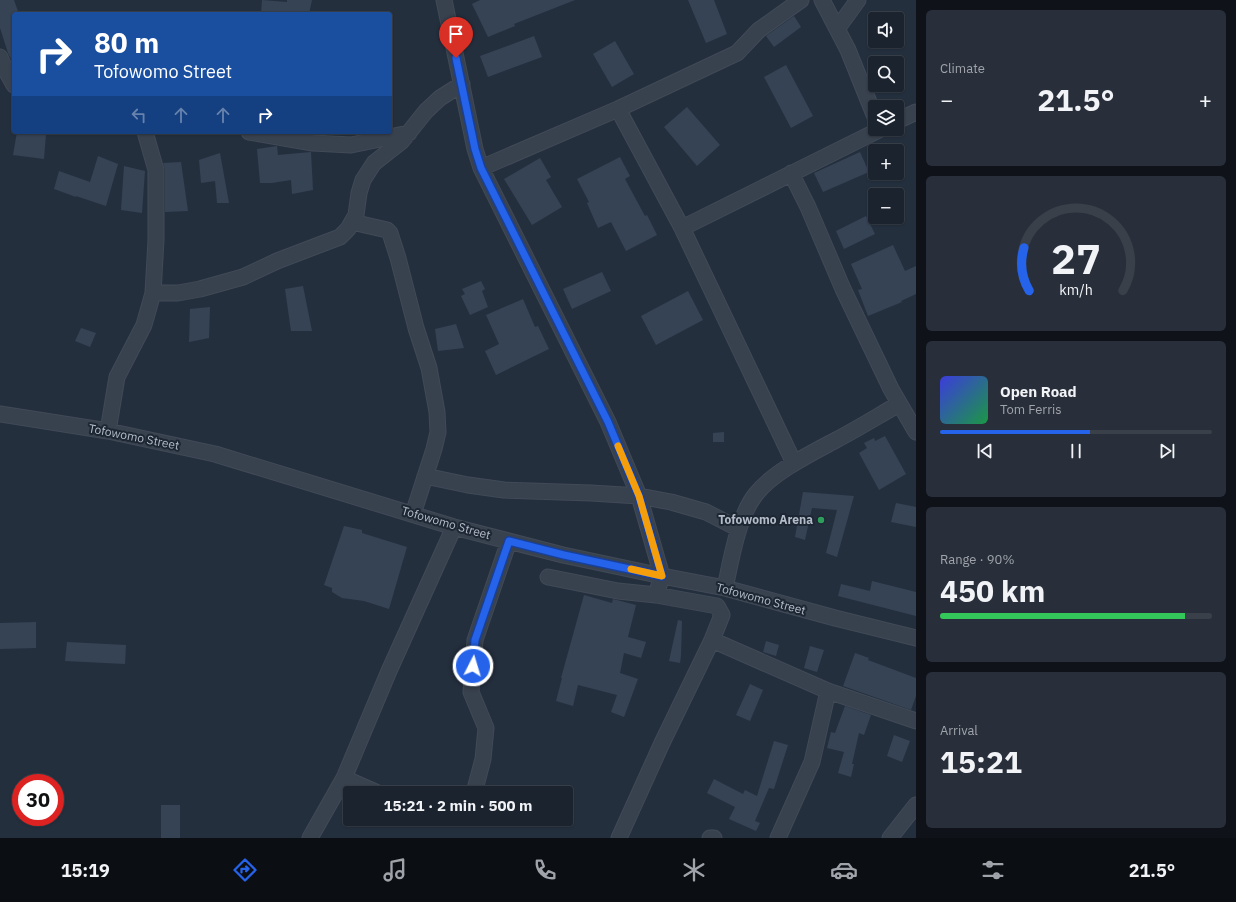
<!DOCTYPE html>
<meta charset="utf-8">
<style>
body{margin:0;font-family:"IBM Plex Sans",sans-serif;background:#282f3a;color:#f1f3f6;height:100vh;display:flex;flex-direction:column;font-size:15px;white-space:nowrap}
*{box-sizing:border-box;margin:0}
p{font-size:13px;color:#a0a4aa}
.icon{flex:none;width:22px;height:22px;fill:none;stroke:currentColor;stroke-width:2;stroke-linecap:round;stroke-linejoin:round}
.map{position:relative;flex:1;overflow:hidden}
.sheet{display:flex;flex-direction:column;gap:10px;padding:10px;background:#0f1319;width:320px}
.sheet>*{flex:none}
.hud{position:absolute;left:12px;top:12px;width:380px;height:122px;border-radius:4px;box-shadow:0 1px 3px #0004,0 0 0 1px #39404a;background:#1a4fa0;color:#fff;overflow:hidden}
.fabs{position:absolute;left:868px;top:12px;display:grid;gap:8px}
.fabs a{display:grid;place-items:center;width:36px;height:36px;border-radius:4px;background:#1b232e;box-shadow:0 1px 3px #0004,0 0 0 1px #39404a;font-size:20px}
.speed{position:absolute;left:12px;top:774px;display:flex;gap:8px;font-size:20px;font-weight:700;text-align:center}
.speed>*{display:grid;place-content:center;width:52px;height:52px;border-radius:50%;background:#1b232e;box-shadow:0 1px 3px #0004,0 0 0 1px #39404a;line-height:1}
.speed .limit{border:6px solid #d22;background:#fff;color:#111}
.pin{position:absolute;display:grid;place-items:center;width:34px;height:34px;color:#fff;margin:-41px -17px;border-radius:50% 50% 50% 0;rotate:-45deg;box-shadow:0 0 4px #0007}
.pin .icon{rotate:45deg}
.me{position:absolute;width:44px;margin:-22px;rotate:5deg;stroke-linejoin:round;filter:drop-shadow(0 0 3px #0008)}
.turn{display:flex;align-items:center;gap:14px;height:84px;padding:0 16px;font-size:18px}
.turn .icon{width:52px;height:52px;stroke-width:2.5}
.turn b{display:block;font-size:28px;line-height:34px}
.lanes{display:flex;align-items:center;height:38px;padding:0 16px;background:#0003;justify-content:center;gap:20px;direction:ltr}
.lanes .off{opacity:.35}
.big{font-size:30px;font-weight:700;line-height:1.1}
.sheet .widget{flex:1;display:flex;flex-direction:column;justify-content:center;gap:6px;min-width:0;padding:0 14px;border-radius:6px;background:#282f3a}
.sheet .dial{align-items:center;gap:0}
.dial svg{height:104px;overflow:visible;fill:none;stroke:#39404a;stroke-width:7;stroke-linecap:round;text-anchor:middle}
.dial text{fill:#f1f3f6;stroke:none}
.song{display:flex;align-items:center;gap:12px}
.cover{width:48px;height:48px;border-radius:6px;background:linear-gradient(135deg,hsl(240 70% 55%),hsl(140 70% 35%))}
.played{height:4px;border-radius:2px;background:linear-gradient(90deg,#2563eb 55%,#39404a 55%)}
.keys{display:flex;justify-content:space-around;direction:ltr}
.heat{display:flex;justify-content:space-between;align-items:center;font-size:22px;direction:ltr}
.charge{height:6px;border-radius:3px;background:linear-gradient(90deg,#34c759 90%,#39404a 0)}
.trip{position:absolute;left:343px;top:786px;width:230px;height:40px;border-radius:4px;background:#1b232e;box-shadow:0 1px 3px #0004,0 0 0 1px #39404a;font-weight:700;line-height:40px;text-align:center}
.dock{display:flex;height:64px;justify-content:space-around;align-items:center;background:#0b0e12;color:#a0a4aa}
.dock .icon{width:28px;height:28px}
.dock .current{color:#2563eb}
.dock b{font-size:18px;color:#f1f3f6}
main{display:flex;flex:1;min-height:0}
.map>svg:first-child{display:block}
.building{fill:#364354}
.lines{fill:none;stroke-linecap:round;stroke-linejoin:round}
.minor-casing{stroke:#414a57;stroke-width:17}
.minor{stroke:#38414e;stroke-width:15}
.route-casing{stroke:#184099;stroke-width:10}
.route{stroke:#2563eb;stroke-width:7}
.slow{stroke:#f59e0b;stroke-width:7}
.leisure-dot{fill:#2e9e5b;stroke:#1d2633;stroke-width:1.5}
.labels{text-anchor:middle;stroke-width:4;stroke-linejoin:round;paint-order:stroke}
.street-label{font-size:12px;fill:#b4bcc9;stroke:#1d2633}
.poi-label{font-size:12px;font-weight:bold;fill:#b4bcc9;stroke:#1d2633;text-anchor:end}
</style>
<main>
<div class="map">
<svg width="916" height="838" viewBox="0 0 916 838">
<rect width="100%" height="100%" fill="#242f3e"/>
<path class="building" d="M0 0H14L19 14H14V65L8 53 0 28Z
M262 0 287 2V0H312L309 14H261Z
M480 0H575L514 24 515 26 488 37 472 4Z
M688 0H714L727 34 706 43Z
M794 16 801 27 774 47 766 36Z
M534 36 542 57 488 77 480 56Z
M615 41 634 74 612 87 593 54Z
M786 65 813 116 791 128 764 77Z
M687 107 720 145 697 166 664 127Z
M17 132 46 134 44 159 13 155Z
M277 146 278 155 311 152 313 190 292 194 291 180 272 183H260L257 149Z
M860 152 869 172 823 192 814 173Z
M220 153 229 203H217L215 181 201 183 199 160Z
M98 156 118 164 106 206 76 196V197L54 189 59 171 90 182Z
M620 157 630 176 625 179 645 216 647 215 657 235 626 251 611 222 598 228 587 203 589 202 577 179Z
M540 158 551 177 546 180 562 207 532 225 504 179Z
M181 162 188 211 165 212V170L163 163Z
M124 166 145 171 142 213 121 210Z
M866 216 875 234 844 249 836 231Z
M893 245 905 271 916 266V294L901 301 902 302 868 316 858 290 862 289 851 264Z
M602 272 611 291 572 309 563 289Z
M481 281 485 289 482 291 488 307 470 315 461 296 465 294 462 289Z
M303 286 312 331H291L285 289Z
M688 291 703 320 656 345 641 316Z
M523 299 535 327 538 326 549 349 496 375 485 351 499 344 486 315Z
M210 307 209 338 189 342 190 309Z
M456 324 464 348 438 351 435 329Z
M81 328 96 333 90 347 75 341Z
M724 432V442H713V433Z
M885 436 906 474 879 490 859 453 867 448 864 443 874 438 875 441Z
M803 492 854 496 837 557 826 553 837 510 812 508 805 540 795 537Z
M896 503 916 507V527L891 522Z
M344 526 362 530V533L407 547 389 609 364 601 342 598 332 592V588L324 585Z
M872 581 916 592V616L838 596 841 584 870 591Z
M584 595 612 603 613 599 636 605 628 637 646 642 641 658 624 653 620 673 638 679 624 717 611 712 617 695 578 685 573 706 556 701 562 678H561Z
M678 620 682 621 681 656 680 663 669 661Z
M36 622V648L0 649V623Z
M766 641 779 645 776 656 763 652Z
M67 642 126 645 125 664 65 661Z
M810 646 824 650 817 672 804 668Z
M855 653 869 658 868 660 916 678V696L911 710 843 686Z
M750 684 763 690 750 721 736 715Z
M845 706 871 715 864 735 859 733 852 764H854L851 777 838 773 844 752 827 748 831 732 835 733Z
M894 735 910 741 902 762 887 756Z
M774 741 788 745 774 789 769 788 755 821 760 823 756 831 729 819 735 807 707 793 714 779 743 794 745 790 757 796Z
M161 805H180V838H161Z"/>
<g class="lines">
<defs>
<path id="minor" d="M444 0 475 149 481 168 608 422 639 496 662 576 656 595
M822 0 848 50 875 117
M837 29 858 0
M0 57 5 69 14 85
M618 109 682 228 794 463
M897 121 916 112
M249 132 313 143 351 145 409 133
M481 168 618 109 737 53 759 30 801 0
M791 173 808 207 843 289 891 389 916 432
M352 222 387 230 390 233 398 258 416 328 429 368 437 412 438 432 434 449 413 514
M682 228 881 129
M153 293H178L200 289 243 277 277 261 340 237 348 229 356 215 359 193 363 180 374 163 402 141 426 111 440 98 462 84
M0 414 108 431 215 454 454 527 563 555 662 576 725 588 835 618 916 638
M108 431 117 377 144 325 153 293 156 240V170L145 132
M425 476 468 485 504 490 591 493 639 496 671 502 706 512 739 529
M548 577 618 591 656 595 717 606 722 615 712 640 662 743 619 838
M725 588C731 560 738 516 756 494 773 472 812 453 836 440 857 429 878 416 899 404
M712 640 828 691 916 721
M344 778 378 793
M474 793 483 759 486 728 471 692 475 640 509 541
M310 838 344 778 389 671 454 527
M710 838H714
M778 838 812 762 828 691
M890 838 916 805"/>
</defs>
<use href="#minor" class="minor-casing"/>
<use href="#minor" class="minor"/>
</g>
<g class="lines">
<defs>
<path id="route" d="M456 58 475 149 481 168 608 422 639 496 662 576 564 555 509 541 475 640 473 666"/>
</defs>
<use href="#route" class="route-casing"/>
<use href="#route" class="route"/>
<path class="slow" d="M618 446 639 496 662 576 631 569"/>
</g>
<circle class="leisure-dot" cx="821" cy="520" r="4"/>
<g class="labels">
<g class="street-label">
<text transform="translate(134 437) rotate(11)" y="4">Tofowomo Street</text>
<text transform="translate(446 523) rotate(16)" y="4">Tofowomo Street</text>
<text transform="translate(761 599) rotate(15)" y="4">Tofowomo Street</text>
</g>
<g class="poi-label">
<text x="813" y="524">Tofowomo Arena</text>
</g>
</g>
</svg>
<div class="fabs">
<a><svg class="icon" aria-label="sound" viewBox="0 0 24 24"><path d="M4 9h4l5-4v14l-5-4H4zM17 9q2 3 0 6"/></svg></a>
<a><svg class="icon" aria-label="search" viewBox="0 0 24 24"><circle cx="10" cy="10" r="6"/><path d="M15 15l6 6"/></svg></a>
<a><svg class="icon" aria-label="layers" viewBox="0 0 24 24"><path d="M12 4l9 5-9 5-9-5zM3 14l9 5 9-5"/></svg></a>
<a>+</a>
<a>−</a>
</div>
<div class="speed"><div class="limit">30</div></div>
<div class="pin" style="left:456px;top:58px;background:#d93025"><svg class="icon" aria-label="arrive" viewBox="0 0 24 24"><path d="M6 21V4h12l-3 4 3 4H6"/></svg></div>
<svg class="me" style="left:473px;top:666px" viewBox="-20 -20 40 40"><circle r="17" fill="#2563eb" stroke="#fff" stroke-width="3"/><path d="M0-11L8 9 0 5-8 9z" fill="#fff"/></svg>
<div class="trip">15:21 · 2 min · 500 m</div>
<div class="hud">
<div class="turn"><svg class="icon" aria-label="right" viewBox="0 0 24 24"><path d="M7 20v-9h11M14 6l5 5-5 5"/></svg><div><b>80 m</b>Tofowomo Street</div></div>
<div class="lanes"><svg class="icon off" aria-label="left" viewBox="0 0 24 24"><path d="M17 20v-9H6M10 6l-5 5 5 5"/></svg><svg class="icon off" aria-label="ahead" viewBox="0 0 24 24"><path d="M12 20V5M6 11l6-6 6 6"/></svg><svg class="icon off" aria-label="ahead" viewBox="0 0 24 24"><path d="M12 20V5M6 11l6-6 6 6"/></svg><svg class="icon" aria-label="right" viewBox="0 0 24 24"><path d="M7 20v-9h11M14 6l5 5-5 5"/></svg></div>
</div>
</div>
<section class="sheet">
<div class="widget"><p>Climate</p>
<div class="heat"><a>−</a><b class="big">21.5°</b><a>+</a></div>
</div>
<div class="widget dial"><svg viewBox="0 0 100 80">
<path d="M14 69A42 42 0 1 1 86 69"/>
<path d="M14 69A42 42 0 0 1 10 36" stroke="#2563eb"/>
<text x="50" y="56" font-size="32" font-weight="700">27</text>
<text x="50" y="72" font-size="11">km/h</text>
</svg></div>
<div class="widget">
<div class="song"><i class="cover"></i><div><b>Open Road</b><p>Tom Ferris</p></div></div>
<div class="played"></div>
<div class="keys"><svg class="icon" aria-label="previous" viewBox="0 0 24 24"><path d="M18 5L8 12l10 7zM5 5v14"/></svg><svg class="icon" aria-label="pause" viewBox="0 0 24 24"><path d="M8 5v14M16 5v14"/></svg><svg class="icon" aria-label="next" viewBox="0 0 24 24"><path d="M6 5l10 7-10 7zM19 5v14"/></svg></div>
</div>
<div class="widget"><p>Range · 90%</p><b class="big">450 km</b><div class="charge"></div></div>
<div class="widget"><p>Arrival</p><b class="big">15:21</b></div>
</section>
</main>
<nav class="dock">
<b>15:19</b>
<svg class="icon current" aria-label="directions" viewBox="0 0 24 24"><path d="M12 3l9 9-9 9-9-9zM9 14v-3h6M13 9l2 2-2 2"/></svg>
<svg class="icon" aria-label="music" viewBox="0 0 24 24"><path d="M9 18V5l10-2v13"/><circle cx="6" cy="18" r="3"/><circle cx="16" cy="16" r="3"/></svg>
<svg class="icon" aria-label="phone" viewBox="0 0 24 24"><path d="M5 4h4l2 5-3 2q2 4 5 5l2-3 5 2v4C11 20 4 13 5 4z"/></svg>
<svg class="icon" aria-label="climate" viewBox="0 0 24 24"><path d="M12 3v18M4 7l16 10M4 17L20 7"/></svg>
<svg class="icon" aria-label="car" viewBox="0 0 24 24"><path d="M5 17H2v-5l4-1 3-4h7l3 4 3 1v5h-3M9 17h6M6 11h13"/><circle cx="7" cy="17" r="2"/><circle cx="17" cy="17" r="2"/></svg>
<svg class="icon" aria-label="filters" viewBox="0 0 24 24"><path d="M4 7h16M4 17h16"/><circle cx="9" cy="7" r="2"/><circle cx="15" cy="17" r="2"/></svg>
<b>21.5°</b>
</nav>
